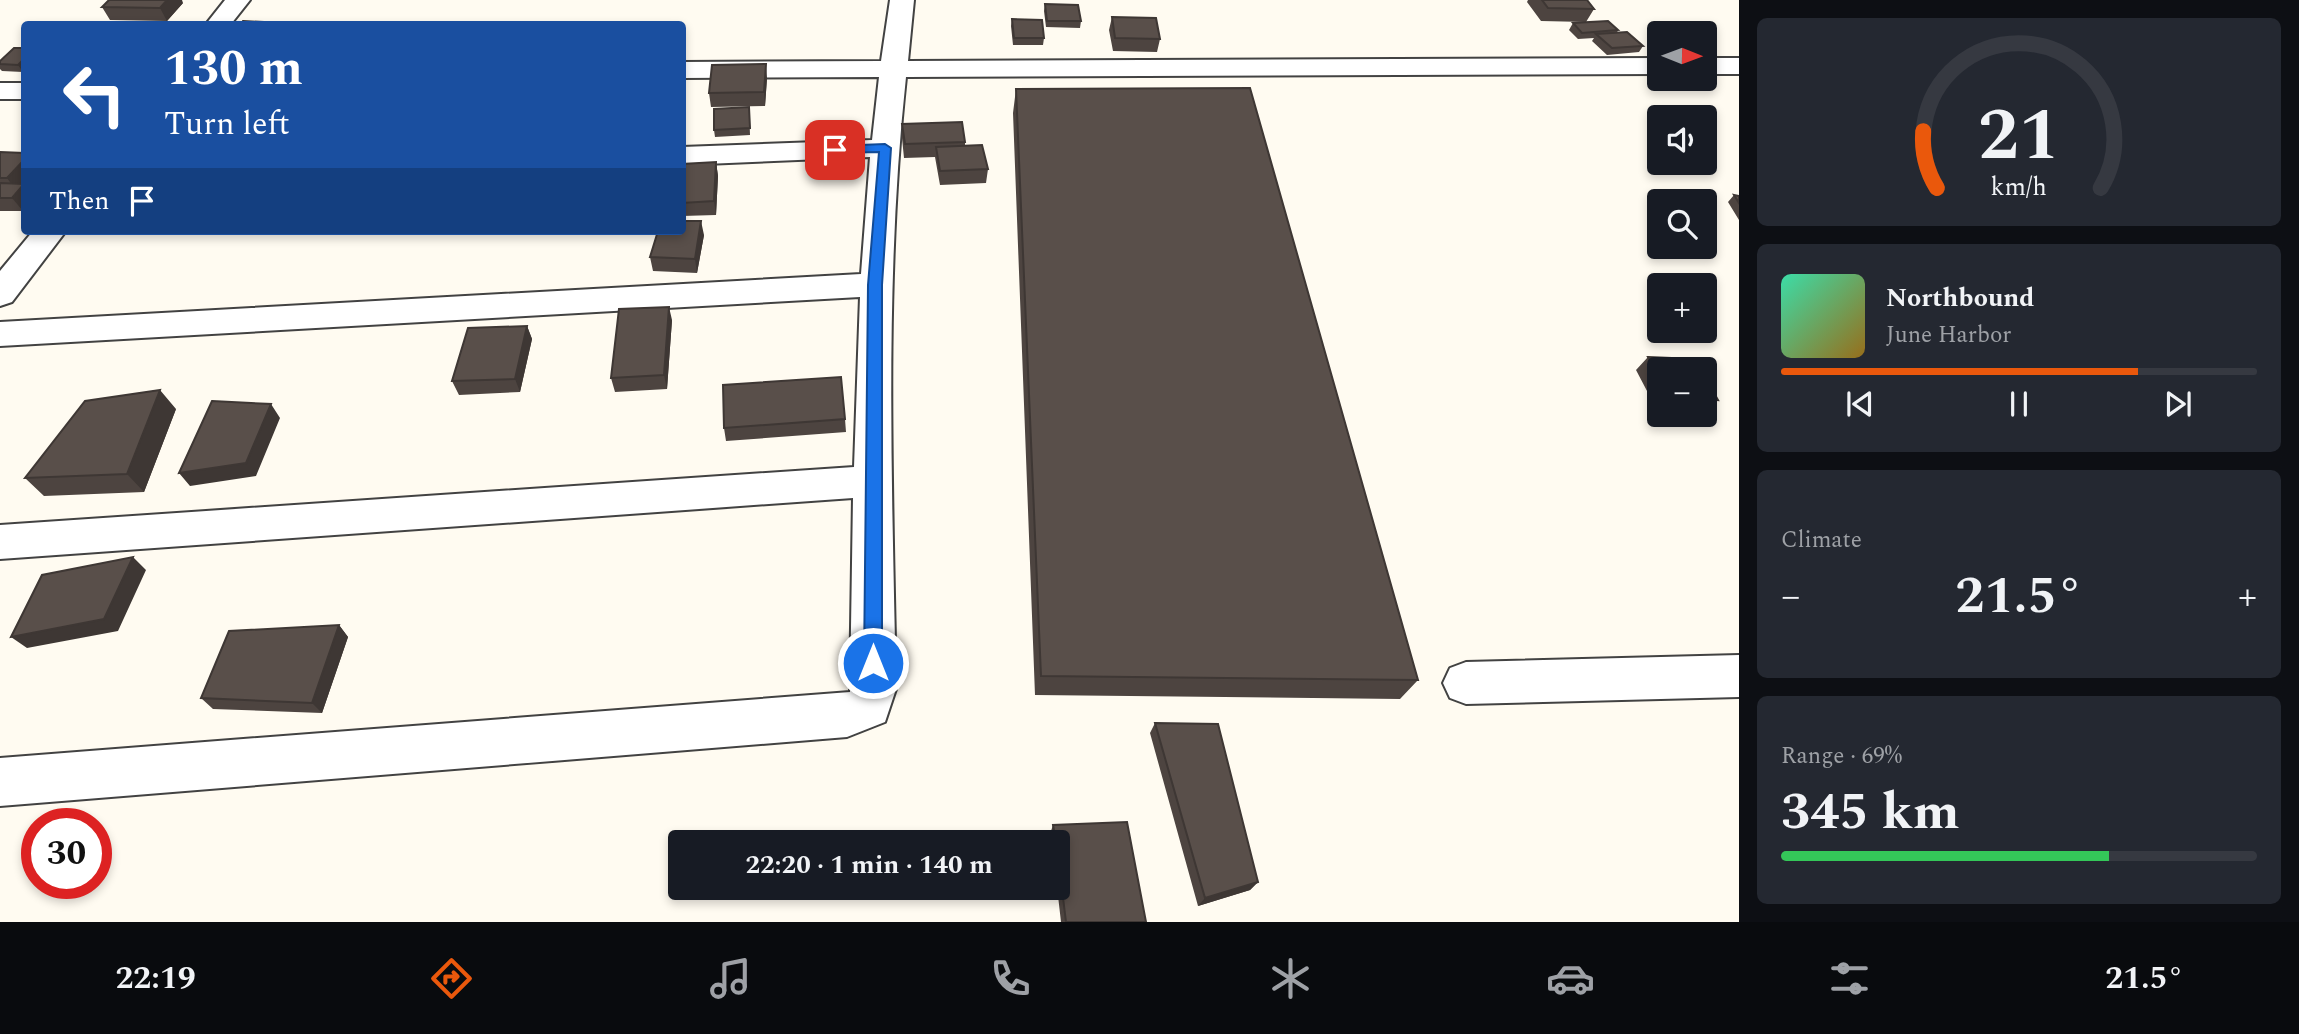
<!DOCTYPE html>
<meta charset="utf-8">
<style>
body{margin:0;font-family:Spectral,serif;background:#242831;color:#f1f3f6;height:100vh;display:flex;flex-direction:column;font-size:26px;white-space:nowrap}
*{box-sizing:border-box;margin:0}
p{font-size:23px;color:#9ea1a6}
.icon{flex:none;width:38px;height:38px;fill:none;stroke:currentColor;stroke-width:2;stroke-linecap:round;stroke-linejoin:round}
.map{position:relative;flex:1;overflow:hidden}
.drawer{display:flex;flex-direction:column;gap:18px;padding:18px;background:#0d0f14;width:560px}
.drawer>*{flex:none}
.hud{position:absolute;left:21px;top:21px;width:665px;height:214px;border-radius:7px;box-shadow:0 4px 10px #0003;background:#1a4fa0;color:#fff;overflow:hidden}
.needle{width:46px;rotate:91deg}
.fabs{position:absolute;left:1647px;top:21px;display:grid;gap:14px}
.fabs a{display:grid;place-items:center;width:70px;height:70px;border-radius:7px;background:#171b24;box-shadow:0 4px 10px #0003;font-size:35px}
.speed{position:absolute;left:21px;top:808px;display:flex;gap:14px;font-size:35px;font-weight:700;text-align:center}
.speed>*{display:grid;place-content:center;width:91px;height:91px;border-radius:50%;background:#171b24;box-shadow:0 4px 10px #0003;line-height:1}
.speed .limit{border:10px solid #d22;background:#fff;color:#111}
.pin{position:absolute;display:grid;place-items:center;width:60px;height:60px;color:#fff;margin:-30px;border-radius:14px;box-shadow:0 4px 10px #0006}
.me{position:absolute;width:77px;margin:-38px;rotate:0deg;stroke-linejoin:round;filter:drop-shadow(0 0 5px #0008)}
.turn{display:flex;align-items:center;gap:24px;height:147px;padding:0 28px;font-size:32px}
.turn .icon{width:91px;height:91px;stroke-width:2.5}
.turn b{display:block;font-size:49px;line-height:60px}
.then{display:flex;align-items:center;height:66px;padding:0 28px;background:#0003;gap:14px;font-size:26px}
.big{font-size:52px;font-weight:700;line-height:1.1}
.drawer .tile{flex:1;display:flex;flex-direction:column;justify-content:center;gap:10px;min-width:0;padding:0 24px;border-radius:10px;background:#242831}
.drawer .dial{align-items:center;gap:0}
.dial svg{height:182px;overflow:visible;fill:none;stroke:#363941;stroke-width:7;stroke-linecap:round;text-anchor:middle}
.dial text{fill:#f1f3f6;stroke:none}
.song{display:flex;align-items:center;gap:21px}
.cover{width:84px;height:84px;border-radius:10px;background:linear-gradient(135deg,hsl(160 70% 55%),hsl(40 70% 35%))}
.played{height:7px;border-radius:4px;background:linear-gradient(90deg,#ea580c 75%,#363941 75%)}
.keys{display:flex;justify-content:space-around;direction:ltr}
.heat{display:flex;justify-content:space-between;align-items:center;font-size:38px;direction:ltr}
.charge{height:10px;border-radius:5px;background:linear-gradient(90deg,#34c759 69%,#363941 0)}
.trip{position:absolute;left:668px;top:830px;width:402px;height:70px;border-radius:7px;background:#171b24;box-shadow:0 4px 10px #0003;font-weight:700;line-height:70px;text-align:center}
.dock{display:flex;height:112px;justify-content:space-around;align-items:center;background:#090b0e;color:#9ea1a6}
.dock .icon{width:49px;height:49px}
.dock .current{color:#ea580c}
.dock b{font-size:32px;color:#f1f3f6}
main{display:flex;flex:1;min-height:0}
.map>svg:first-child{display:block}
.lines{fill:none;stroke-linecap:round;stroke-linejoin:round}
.street-casing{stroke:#424242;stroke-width:4}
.street{fill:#fff;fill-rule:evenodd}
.wall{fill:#4d4440}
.shaded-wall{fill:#3e3734}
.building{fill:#594f4a;stroke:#3e3734;stroke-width:2}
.route{fill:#1a73e8;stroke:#114b97;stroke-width:2}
</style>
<main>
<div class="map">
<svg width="1739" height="922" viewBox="0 0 1739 922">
<rect width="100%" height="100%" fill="#fffbf1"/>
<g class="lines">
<defs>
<path id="street" d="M225 0H250L231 24H206Z
M890 0H914L908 61 1659 58V74L906 77C884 280 892 486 896 689L885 722 847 737 0 806V758L850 692 853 498 0 559V525L854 467 860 297 0 346V322L861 274 870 157 682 165V147L872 140 879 77 682 78V62L881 61Z
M1704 58H1739V74H1704Z
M0 83H24V99H0Z
M33 231H66L12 302 0 306V271Z
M1739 655V697L1466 704 1450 698 1443 683 1450 668 1466 662Z"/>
</defs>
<use href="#street" class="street-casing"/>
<use href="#street" class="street"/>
</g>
<path class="wall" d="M1528 0H1587L1594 9 1586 22 1541 21 1527 2Z
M183 3 167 21 110 20 102 7Z
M1045 4 1081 21 1080 28 1046 27 1044 11Z
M1112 17 1160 39 1157 52 1113 51 1109 30Z
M1012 19 1044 38 1043 45H1013L1011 26Z
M1573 23 1618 30 1617 33 1643 46 1639 52 1607 55 1592 41 1594 38 1578 39 1569 30Z
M14 48 23 72 2 71 0 69V61Z
M767 78 765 106 711 107 709 93Z
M1016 89 1418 680 1400 699 1035 695 1013 113Z
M749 107 750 135 715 137 714 130Z
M902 124 965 142V146L988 169 986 183 940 185 935 157 904 158 902 138Z
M0 152 24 153V210L23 211H0Z
M716 162 718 176 716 215 682 216V164Z
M1734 195 1739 196V220L1728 202Z
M704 235 697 273 653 271 650 257Z
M672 320 667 389 615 392 611 378Z
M527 326 532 339 520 392 459 395 452 381Z
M1648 357 1659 369V410H1657L1636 370Z
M1704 375 1718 400 1705 413H1704Z
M176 409 144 492 44 496 25 478Z
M845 419 846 432 726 441 724 428Z
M339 625 348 637 322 713 213 709 201 698Z
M1155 723 1258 882 1250 890 1198 906 1150 733Z
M1053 825 1146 922H1061L1057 887H1059V842H1051L1050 834Z"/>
<path class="shaded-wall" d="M167 0H182L183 3 167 21 160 8Z
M24 59V71L23 72 18 65Z
M766 64 767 78 765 106 764 92Z
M24 160V210L23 211 12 198 17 192 7 178Z
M716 162 718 176 716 215 714 201Z
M701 221 704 235 697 273 695 259Z
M669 307 672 320 667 389 664 375Z
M527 326 532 339 520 392 515 379Z
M160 390 176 409 144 492 127 474Z
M271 404 280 418 256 476 190 486 179 473Z
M133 557 146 570 118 631 27 648 11 637Z
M339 625 348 637 322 713 312 703Z
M1258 882 1250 890 1198 906 1205 898Z"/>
<path class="building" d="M109 0H167L160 8 102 7Z
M1542 0H1587L1594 9 1548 8Z
M1045 4 1078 5 1081 21H1047Z
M1112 17 1156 18 1160 39 1115 38Z
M1012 19 1042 20 1044 38H1014Z
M243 21 305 24H241Z
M1608 21 1618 30 1582 33 1573 23Z
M1627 32 1643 46 1612 48 1596 34Z
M14 48H24V59L18 65 0 64V61Z
M766 64 764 92 709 93 712 65Z
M1250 88 1418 680 1041 676 1016 89Z
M749 107 750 128 714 130V109Z
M962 122 965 142 905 144 902 124Z
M982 145 988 169 940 171 936 147Z
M0 152 24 153V160L7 178H0Z
M716 162 714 201 682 203V164Z
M0 183 24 184 12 198H0Z
M1734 195 1739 196V203Z
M682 221H701L695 259 650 257 658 231H682Z
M669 307 664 375 611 378 619 309Z
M527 326 515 379 452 381 468 328Z
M1648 357 1695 359 1701 369H1659V377Z
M1704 375 1718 400 1704 399Z
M841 377 845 419 724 428 723 385Z
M160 390 127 474 25 478 85 401Z
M212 401 271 404 246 463 179 473Z
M133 557 104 619 11 637 42 575Z
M339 625 312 703 201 698 229 631Z
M1155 723 1218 724 1258 882 1205 898Z
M1127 822 1146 922H1066L1059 865V842H1056L1053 825Z"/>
<path class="route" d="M885 144 891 148 882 285V663L880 669 873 672 867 669 864 663 868 285 879 152 835 153 829 150 835 146Z"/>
</svg>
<div class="fabs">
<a><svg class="needle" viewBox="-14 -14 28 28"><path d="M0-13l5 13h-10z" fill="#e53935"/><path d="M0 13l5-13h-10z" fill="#9ea1a6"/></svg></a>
<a><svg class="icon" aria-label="sound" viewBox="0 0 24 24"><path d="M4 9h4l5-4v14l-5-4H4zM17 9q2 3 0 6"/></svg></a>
<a><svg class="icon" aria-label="search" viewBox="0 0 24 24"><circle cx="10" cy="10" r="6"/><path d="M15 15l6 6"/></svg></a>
<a>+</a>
<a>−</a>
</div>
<div class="speed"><div class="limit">30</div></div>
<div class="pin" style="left:835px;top:150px;background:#d93025"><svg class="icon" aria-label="arrive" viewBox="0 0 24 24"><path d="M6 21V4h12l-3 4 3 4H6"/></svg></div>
<svg class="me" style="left:873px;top:663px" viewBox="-20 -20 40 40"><circle r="17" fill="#1a73e8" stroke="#fff" stroke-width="3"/><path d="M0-11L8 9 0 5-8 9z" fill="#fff"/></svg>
<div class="trip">22:20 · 1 min · 140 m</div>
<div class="hud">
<div class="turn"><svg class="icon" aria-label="left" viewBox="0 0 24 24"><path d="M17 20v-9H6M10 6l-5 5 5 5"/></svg><div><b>130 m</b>Turn left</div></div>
<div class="then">Then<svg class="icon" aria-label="arrive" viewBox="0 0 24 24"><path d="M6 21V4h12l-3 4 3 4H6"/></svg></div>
</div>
</div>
<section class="drawer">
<div class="tile dial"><svg viewBox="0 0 100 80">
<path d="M14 69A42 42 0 1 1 86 69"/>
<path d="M14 69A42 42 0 0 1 8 44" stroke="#ea580c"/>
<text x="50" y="56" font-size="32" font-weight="700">21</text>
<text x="50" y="72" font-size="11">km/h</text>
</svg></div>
<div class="tile">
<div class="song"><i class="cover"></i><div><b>Northbound</b><p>June Harbor</p></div></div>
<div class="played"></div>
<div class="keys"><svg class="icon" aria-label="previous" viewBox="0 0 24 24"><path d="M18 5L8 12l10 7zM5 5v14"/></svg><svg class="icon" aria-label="pause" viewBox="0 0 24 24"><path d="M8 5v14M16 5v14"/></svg><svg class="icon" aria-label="next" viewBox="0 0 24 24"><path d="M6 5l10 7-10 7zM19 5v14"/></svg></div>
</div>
<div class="tile"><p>Climate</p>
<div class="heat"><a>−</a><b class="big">21.5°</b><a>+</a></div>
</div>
<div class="tile"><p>Range · 69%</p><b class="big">345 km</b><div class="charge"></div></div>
</section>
</main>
<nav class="dock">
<b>22:19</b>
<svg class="icon current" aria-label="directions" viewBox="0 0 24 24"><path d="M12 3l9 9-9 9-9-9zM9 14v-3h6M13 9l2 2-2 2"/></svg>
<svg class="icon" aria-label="music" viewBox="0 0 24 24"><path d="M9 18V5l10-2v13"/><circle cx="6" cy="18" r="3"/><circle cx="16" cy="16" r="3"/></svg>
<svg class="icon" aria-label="phone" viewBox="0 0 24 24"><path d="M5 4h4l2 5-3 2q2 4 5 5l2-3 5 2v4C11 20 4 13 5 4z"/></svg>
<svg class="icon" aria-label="climate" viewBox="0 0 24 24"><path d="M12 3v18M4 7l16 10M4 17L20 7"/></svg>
<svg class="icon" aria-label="car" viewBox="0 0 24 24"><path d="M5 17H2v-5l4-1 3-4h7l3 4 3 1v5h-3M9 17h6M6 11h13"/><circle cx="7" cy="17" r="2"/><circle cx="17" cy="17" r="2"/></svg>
<svg class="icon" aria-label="filters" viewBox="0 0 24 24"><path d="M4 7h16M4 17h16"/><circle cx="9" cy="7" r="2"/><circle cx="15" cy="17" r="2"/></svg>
<b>21.5°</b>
</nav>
